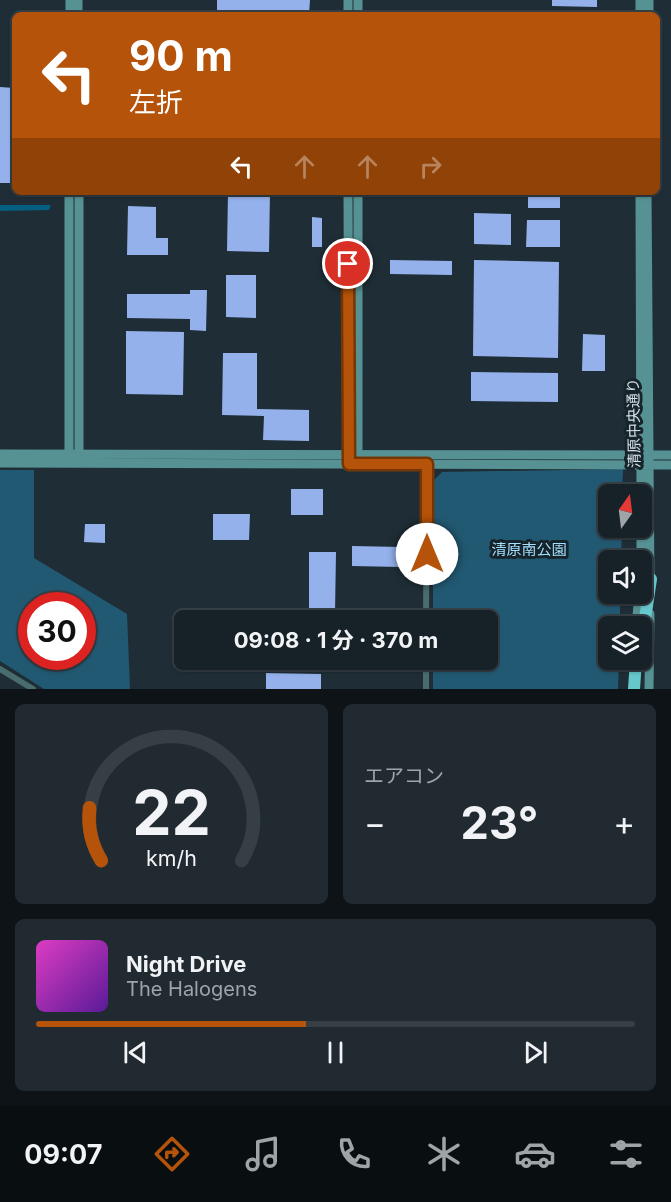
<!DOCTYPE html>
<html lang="ja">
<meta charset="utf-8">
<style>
body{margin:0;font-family:Inter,"Noto Sans JP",sans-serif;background:#202a30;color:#f1f3f6;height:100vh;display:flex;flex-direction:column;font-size:22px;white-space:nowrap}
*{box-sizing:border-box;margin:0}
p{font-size:20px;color:#9ea4a8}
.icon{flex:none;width:33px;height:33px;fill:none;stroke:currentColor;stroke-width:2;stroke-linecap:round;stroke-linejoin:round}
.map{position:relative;height:689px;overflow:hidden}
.details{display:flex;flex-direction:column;gap:15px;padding:15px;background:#0d1316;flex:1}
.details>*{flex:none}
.top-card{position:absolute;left:12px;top:12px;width:648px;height:183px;border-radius:9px;box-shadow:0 2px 4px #0004,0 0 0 2px #363f45;background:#b45309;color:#fff;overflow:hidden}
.needle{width:39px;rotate:14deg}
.buttons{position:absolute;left:598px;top:484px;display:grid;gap:12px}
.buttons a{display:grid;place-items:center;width:54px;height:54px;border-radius:9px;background:#172228;box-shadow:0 2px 4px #0004,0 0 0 2px #363f45;font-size:30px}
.speed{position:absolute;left:18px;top:592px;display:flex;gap:12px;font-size:30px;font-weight:700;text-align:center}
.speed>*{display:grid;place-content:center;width:78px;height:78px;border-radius:50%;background:#172228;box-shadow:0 2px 4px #0004,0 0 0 2px #363f45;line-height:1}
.speed .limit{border:9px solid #d22;background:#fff;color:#111}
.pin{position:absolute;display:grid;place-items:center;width:51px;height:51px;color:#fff;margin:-26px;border:3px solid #fff;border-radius:50%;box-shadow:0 2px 6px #0007}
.me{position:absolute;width:66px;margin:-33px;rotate:0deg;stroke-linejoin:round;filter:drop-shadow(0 0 4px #0008)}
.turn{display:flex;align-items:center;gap:21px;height:126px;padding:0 18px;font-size:27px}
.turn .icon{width:78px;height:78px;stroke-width:2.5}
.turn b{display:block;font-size:42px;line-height:51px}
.lanes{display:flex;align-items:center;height:57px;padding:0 18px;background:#0003;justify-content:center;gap:30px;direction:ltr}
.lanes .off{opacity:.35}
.big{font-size:45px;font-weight:700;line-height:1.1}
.details .card{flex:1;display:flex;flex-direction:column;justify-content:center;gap:9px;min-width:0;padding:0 21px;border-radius:9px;background:#202a30}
.details .dial{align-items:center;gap:0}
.dial svg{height:156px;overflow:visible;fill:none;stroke:#363f45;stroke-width:7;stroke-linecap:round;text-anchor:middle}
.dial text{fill:#f1f3f6;stroke:none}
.song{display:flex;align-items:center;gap:18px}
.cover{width:72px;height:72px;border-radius:9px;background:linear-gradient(135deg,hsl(310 70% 55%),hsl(270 70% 35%))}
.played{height:6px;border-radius:3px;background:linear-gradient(90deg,#b45309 45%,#363f45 45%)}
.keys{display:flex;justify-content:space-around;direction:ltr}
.heat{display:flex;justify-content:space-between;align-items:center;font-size:33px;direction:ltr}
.details .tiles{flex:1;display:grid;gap:15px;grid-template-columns:1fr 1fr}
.card:last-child{grid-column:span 2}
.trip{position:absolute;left:174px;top:610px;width:324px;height:60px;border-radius:9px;background:#172228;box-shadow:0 2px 4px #0004,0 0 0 2px #363f45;font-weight:700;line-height:60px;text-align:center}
.menu{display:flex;height:96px;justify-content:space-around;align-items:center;background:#090e10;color:#9ea4a8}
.menu .icon{width:42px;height:42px}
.menu .selected{color:#b45309}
.menu b{font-size:27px;color:#f1f3f6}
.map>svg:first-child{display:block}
.green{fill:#225972;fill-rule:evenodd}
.forest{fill:#045f81}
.building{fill:#94b1ec}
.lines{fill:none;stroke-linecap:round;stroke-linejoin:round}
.street{stroke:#496d6e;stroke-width:6}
.secondary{stroke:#569294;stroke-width:9}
.highway{stroke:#67c8cb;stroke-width:12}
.route-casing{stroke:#753606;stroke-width:15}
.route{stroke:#b45309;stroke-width:10}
.labels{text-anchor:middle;stroke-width:6;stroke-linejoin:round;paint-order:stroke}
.street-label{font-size:15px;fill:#d7e1e6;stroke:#16242c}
.park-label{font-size:15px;fill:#a5dffe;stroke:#16242c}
</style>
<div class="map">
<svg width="671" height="689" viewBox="0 0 671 689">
<rect width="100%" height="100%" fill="#1f2e36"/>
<path class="green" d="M623 469 622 495H609V528H622L621 561H609V594H620V627H609V660H619L618 689H433V660H488V621H433V481L442 472Z
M0 470H34V558L127 614 130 689H44L0 661ZM32 606H82V657H32Z"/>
<path class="forest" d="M0 205H51L49 210 0 211Z"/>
<path class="building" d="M217 0H310L309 15H217Z
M552 0H597V7L552 6Z
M0 87 15 88V183H0Z
M228 192H270L269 252 227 251Z
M528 192H560V208H528Z
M128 206 156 207V238H168V255H127Z
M474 213 511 214V245L474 244Z
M312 217 322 218V247H312Z
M527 220H560V247H526Z
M390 260 452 261V275L390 274Z
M474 260 559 262 558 358 473 356Z
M226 275H256V318L226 317Z
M190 290H207L206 331 190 330V319L127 318V294H190Z
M126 331 184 332 183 395 126 394Z
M583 334 605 335V371H582Z
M223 353H257V409L309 410V441L263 440 264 416 222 415Z
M471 372 558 373V402L471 401Z
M291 489H323V515H291Z
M213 514H250L249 540H213Z
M85 524H105V543L84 542Z
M352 546 402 547 401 567 352 566Z
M309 552H336L335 613 309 612Z
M266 673 321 674V689H266Z"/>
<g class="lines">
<path class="street" d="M426 621 427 462
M0 669 33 689
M426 689V660"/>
<path class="secondary" d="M78 0V15
M348 0V15
M640 0V15
M70 15V0
M358 15V0
M649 15V0
M79 192V460
M348 192 349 459
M640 192 641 495
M647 192 650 586
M0 454 671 455
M69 460V192
M358 460V192
M0 463 671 465
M641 561V528
M636 627 639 594
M649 689 650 614"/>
<path class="highway" d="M642 639 651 579
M634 689 636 660"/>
</g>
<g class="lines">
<defs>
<path id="route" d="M348 264 349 464H427V554"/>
</defs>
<use href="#route" class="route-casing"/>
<use href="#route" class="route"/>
</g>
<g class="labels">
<g class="street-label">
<text transform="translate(634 423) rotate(-91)" y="5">清原中央通り</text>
</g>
<g class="park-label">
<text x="529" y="555">清原南公園</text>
</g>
</g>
</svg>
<div class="buttons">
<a><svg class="needle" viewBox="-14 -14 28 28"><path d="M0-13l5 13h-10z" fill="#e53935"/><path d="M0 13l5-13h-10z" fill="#9ea4a8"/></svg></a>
<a><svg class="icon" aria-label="sound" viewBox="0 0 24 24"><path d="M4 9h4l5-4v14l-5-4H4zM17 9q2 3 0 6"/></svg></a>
<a><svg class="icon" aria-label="layers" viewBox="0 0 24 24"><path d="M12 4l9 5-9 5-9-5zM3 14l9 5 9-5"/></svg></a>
</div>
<div class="speed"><div class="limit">30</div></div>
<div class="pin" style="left:348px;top:264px;background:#d93025"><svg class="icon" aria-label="arrive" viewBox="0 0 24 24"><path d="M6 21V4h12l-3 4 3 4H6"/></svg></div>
<svg class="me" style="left:427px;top:554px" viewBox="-20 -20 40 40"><circle r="19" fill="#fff"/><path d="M0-13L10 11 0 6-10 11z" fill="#b45309"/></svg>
<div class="trip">09:08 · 1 分 · 370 m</div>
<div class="top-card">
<div class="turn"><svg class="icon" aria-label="left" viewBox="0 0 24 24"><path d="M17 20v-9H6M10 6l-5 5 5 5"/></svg><div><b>90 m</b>左折</div></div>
<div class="lanes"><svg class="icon" aria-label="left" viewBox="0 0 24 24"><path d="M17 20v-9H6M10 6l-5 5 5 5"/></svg><svg class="icon off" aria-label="ahead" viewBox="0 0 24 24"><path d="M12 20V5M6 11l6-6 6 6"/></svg><svg class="icon off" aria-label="ahead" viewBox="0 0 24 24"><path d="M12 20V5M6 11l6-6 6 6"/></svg><svg class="icon off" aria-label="right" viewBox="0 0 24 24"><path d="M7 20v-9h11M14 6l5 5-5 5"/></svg></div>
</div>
</div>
<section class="details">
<div class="tiles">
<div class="card dial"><svg viewBox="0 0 100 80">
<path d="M14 69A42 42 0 1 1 86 69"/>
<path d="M14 69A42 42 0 0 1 8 42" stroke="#b45309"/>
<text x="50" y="56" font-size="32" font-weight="700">22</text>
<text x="50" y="72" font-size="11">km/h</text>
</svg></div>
<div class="card"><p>エアコン</p>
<div class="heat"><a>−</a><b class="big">23°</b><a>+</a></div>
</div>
<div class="card">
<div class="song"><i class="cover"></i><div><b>Night Drive</b><p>The Halogens</p></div></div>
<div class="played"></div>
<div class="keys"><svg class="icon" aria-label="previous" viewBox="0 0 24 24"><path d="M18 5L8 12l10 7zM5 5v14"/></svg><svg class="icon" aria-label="pause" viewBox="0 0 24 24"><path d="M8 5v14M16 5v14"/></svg><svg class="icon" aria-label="next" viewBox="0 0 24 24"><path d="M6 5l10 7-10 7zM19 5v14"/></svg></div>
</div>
</div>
</section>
<nav class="menu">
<b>09:07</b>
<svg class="icon selected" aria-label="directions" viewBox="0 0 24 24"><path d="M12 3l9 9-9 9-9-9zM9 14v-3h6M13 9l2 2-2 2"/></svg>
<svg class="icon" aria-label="music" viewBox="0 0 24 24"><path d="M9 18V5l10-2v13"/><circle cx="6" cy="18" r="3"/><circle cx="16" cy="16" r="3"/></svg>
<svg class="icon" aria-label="phone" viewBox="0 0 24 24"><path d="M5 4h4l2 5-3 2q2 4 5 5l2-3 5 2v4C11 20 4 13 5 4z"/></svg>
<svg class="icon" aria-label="climate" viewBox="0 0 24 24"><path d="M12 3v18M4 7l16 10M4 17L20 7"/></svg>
<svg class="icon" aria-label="car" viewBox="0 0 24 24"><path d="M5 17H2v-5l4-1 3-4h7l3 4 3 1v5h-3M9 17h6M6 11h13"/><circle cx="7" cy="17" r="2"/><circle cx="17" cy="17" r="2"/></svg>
<svg class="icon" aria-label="filters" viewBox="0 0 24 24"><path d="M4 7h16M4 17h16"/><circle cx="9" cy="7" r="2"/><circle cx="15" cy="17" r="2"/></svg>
</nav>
